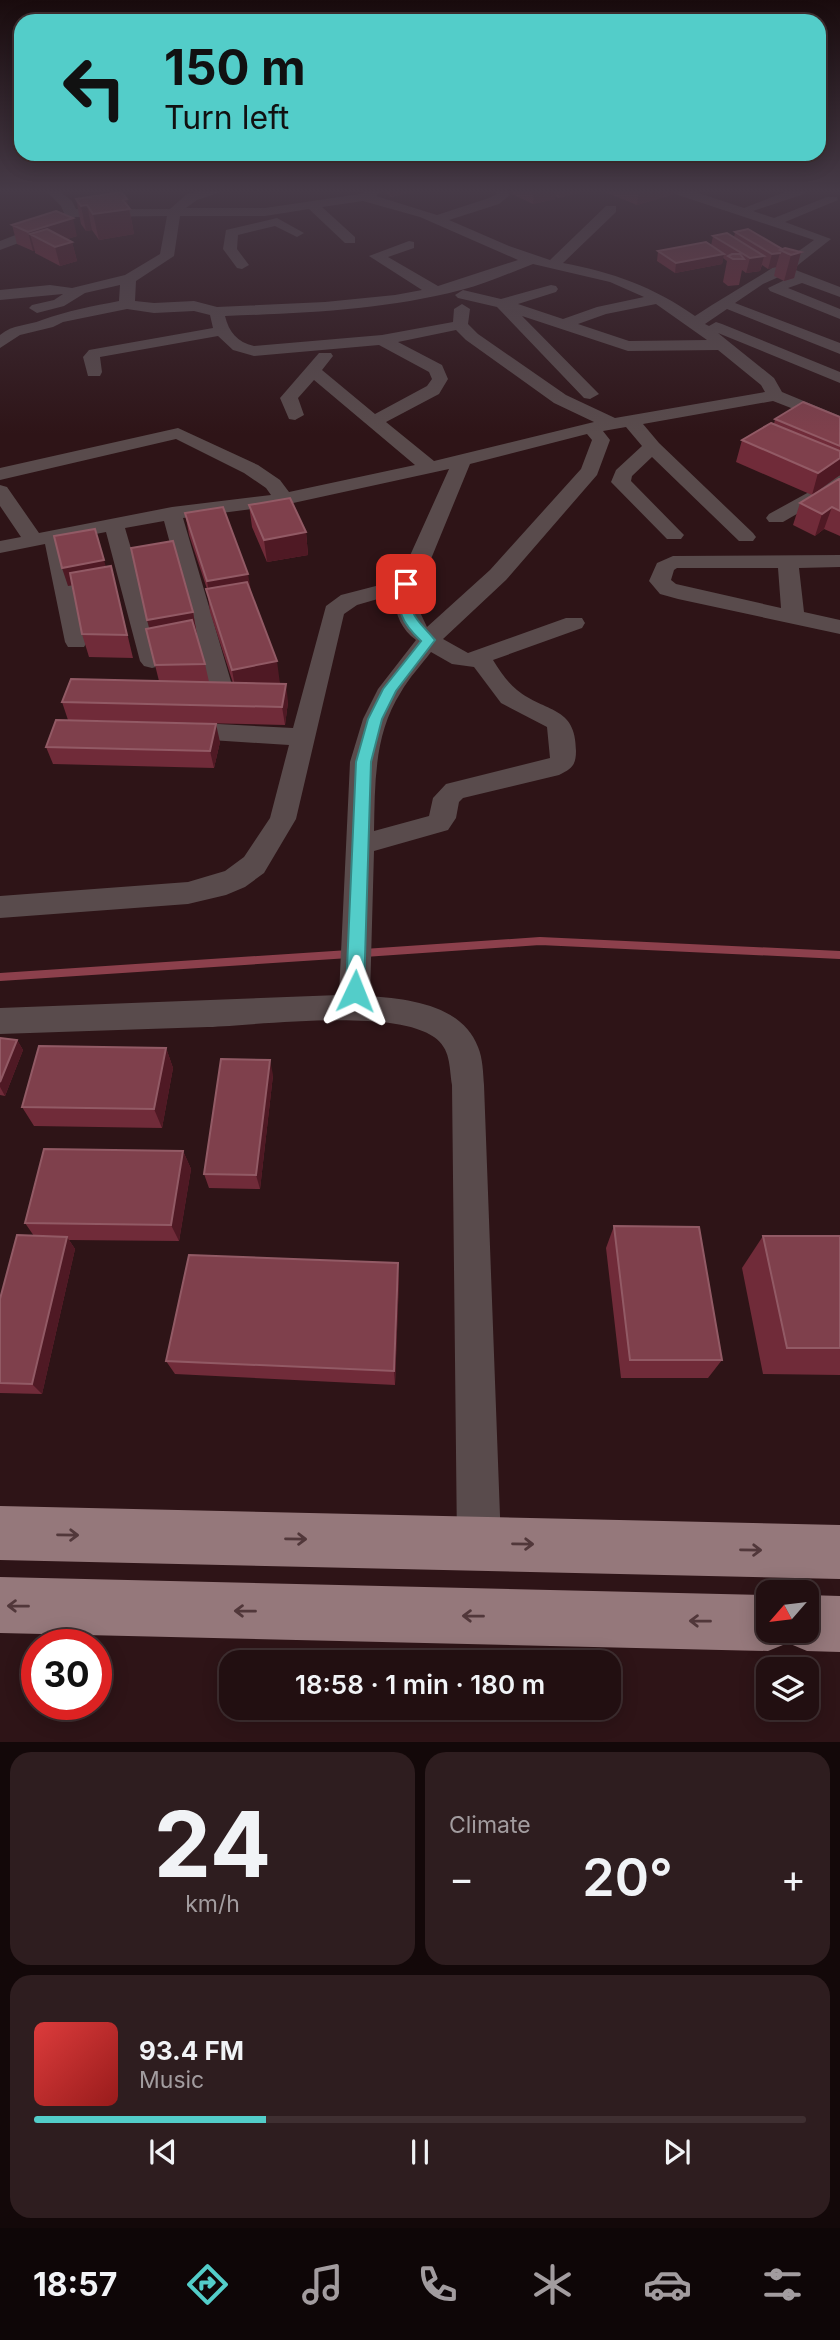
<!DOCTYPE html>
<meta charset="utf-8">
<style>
body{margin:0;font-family:Inter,sans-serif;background:#2e1d1f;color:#f1f3f6;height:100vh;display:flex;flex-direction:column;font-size:26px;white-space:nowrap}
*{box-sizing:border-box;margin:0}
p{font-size:23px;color:#a29c9f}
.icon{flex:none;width:38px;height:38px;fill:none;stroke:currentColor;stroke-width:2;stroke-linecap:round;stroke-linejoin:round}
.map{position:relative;height:1742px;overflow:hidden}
.side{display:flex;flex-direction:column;gap:10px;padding:10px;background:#130809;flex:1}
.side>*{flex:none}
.guide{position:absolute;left:14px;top:14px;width:812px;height:147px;border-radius:21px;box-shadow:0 4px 18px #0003,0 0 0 2px #3f2f31;background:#53cdc9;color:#111;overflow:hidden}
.needle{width:46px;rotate:242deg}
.controls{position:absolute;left:756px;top:1580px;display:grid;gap:14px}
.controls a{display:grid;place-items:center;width:63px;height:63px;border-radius:14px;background:#220f11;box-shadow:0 4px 18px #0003,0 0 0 2px #3f2f31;font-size:35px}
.speed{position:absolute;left:21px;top:1629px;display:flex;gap:14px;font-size:35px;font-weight:700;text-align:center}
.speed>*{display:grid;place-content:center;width:91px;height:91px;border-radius:50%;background:#220f11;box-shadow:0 4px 18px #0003,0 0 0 2px #3f2f31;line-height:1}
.speed .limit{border:10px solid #d22;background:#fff;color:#111}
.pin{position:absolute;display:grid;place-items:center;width:60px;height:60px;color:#fff;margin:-30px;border-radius:14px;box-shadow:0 4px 10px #0006}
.me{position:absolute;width:77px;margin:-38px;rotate:2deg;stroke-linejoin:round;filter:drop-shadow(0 0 5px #0008)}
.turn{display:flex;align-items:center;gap:24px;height:147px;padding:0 35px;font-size:32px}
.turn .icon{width:91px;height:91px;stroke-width:2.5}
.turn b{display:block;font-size:49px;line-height:60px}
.big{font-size:52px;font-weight:600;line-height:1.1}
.side .widget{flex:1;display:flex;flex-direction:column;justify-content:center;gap:10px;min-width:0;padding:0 24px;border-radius:21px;background:#2e1d1f}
.side .dial{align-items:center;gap:0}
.dial b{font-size:91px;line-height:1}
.song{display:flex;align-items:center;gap:21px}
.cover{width:84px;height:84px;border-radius:10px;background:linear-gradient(135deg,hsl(0 70% 55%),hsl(0 70% 35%))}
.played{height:7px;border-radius:4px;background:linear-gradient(90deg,#53cdc9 30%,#3f2f31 30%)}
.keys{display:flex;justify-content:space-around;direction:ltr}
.heat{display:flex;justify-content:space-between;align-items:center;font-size:38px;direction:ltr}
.side .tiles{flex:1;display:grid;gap:10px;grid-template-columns:1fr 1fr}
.widget:last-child{grid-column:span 2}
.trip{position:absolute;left:219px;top:1650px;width:402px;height:70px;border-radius:21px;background:#220f11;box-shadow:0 4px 18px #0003,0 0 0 2px #3f2f31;font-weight:600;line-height:70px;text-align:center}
.tabs{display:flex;height:112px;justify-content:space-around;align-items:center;background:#0e0607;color:#a29c9f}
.tabs .icon{width:49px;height:49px}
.tabs .on{color:#53cdc9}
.tabs b{font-size:32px;color:#f1f3f6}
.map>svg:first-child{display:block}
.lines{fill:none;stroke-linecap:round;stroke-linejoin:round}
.stream{stroke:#8c404c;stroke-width:8}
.minor{fill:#594b4c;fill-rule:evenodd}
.major{fill:#95787b;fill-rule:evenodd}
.wall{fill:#702b39}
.shaded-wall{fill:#4f1924}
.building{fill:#7f404c;stroke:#925a65;stroke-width:2}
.oneway{stroke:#51373a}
.route{fill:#53cdc9;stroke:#368583;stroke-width:2}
</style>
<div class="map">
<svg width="840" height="1742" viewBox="0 0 840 1742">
<rect width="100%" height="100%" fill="#2e1417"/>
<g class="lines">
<path class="stream" d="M364 953 540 941 840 955
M0 977 349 954"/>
<path class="minor" d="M45 190H58L72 201 76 209H170L187 194 206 190H227L197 200 186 208H265L360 194 367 190H383L376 196 437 215 489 198 497 194 495 190H507L510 195 499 204 449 220 509 246 550 260 606 206H616V212L563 263C612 272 654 287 695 316 734 290 776 268 814 240L672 193 671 190H689L744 208 790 190H805L804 194 753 211 774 218 827 197H837L838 200 785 222 831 239 793 269 840 287V297L802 283 788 288 840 309V319L770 291 768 288 789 278 783 275 763 284 735 303 840 343V354L727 309 705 324 709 326 716 322 722 324 840 372V383L718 333 774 378 782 392 840 416V427L773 401 643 424 659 443 753 533 756 537 753 541H739L652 457 632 476 631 481 684 535 681 539H667L611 482 616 470 642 446 626 427 603 431 610 440 597 475 506 580 443 639 468 653 566 618H582L585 623 582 628 493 660C500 671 507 682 517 690 545 713 576 705 576 751 576 766 571 769 559 775L463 798 459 802 456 818 448 830 374 851 370 996C409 999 462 1005 478 1047 483 1059 483 1073 484 1085L501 1543 494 1558 479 1565 464 1558 457 1543 452 1085C449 1066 451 1049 434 1037 393 1008 260 1025 208 1027 138 1029 69 1032 0 1034V1008L339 995 350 762 363 719 378 689 416 640C401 629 394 613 395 594L357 605 344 614 296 819 264 873 245 887 226 895 188 904 0 918V896L188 882 225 871 244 857 270 818 289 745 180 738 171 736 168 730 171 724 180 722 293 728 326 606 341 595 399 580 449 469 284 505 183 518 232 685 228 690 220 693 212 690 208 685 164 521 125 528 164 661 160 666 152 668 144 666 140 661 106 532 65 540 87 642 84 647H68L65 642 45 544 0 553V541L21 537 0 506V485L7 487 39 533 172 507 271 495 266 488 244 473 176 439 0 480V468L178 428 258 465 280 480 289 492 415 465 314 380 298 398 304 415 295 420 289 419 280 398 319 353H331L333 356 322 370 375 414 427 386 432 379 429 372 379 345 254 356 233 350 218 336 100 357 102 372 100 376H88L83 357 89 350 213 328 210 315 194 311 154 313 127 309 63 322 53 327 20 335 0 348V335C13 324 27 326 42 320 67 311 93 306 119 301L120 285 85 293 64 306 37 313 29 308 32 305 54 300 63 294 0 300V290L50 285 72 288 125 275 160 254 167 216 75 217 69 224 0 250V241L59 218 64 213 61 206ZM363 201 420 217 518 260 438 286 388 257 414 248V242L409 241 369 256 422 290 395 295 325 302 217 307 194 301 154 303 135 301 136 281 174 256 180 216H265L309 209 345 243H355V237L322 207ZM533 264 610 282 644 297 597 307 563 319 518 304 556 292 558 289 556 286 551 285 501 299 463 290 455 295 458 298 497 307 584 398 590 399 599 394 522 316 628 351 718 350 761 385 765 392 615 418 566 395 478 334 468 324 470 309 462 304 454 309 453 322 382 335 254 346C237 342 229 332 225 316 305 313 384 310 461 290 486 284 509 273 533 264ZM656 304 707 340 629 341 578 324 606 314ZM456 330 466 340 554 403 594 422 434 461 386 422 439 394 448 379 442 365 398 342ZM587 434 592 440 581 469 490 570 427 627 417 606V593L470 464ZM431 652 452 664 474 667 501 703 547 727 550 758 446 784 433 798 429 816 374 831C375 783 374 734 401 692 409 678 421 665 431 652Z
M277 218 304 233 297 237 275 226 238 235 237 249 249 265 242 269 237 268 223 249 226 230Z
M840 475V489L783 522H769L766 518 769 514Z
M840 555V567L799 568 804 612 840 620V634L678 599 660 594 649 581 657 563 673 556ZM677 568H778L781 608 676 584 671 580 674 570Z"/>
<path class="major" d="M0 1506 840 1525V1579L0 1560Z
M0 1577 768 1595V1631H807V1595L840 1596V1652L807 1651 788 1643 768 1651 0 1633Z"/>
</g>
<path class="wall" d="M385 190H422L391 197 386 193Z
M513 190H578L577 193 559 198 555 196V199L533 204 512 194Z
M605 190H678V193L637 205 605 192Z
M76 199 129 207 134 234 99 240 92 230 86 231 81 224Z
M12 225 77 236 67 239 72 242 77 261 60 266 35 253V251H33L17 244Z
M735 232 782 249 801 252 794 278 784 281 774 276 776 267 768 269 762 265 760 271 746 273 742 270 739 285 728 286 723 282 727 261 723 258 722 264 675 273 657 261 658 251 711 246 713 236 734 238Z
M840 417V475L812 495 736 462 742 440 774 424 775 419Z
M840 479V536L824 529 815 536 793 525 800 503Z
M249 505 306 532 308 555 267 562 252 527Z
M185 513 251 593 280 684 288 702 285 725 68 720 62 702 159 681 146 629 193 612 197 635H196L205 664 209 682 233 683 210 612 207 589 189 535Z
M111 566 133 658 89 657 82 634 72 585 68 586 106 567Z
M220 742 214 768 53 764 46 747Z
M0 1038 17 1040 23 1050 5 1096 0 1095Z
M166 1048 173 1068 162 1128 34 1126 22 1107Z
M273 1075 260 1189 209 1188 204 1174Z
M183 1151 191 1169 179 1241 69 1240 75 1249 42 1394 0 1393V1299L34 1236 25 1223Z
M614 1226 722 1360 708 1378H621L606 1248Z
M763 1236H840V1375L763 1374 742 1268Z
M399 1279 395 1385 175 1374 166 1361Z"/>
<path class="shaded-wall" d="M391 190H422L391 197Z
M534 190H556L555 199 533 204Z
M559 190H578L577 193 559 198Z
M639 190H678V193L637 205Z
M127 199 134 234 99 240 93 214 123 200Z
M87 205 92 230 86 231 81 206Z
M73 218 77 236 51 245 30 234 35 251H33L28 232Z
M72 242 77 261 60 266 55 247Z
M801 252 794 278 784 281 791 255Z
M780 253 776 267 768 269 772 254Z
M724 254 722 264 675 273 676 263Z
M764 256 760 271 746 273 750 258Z
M840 458V475L812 495 818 473Z
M832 507 824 529 815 536 822 514Z
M306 532 308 555 267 562 264 540Z
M104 560 109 578 68 586 62 568Z
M248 574 252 596 211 604 207 581Z
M193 612 197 635 153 643 147 620Z
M277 661 280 684 236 692 232 670Z
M286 684 288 702 285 725 282 707Z
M216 724 220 742 214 768 210 751Z
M17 1040 23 1050 5 1096 0 1087V1082Z
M166 1048 173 1068 162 1128 154 1109Z
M270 1060 273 1075 260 1189 256 1175Z
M183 1151 191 1169 179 1241 171 1225Z
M67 1237 75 1249 42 1394 32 1384Z
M398 1263 399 1279 395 1385 394 1371Z"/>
<path class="building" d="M121 192 127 199 123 200 130 209 93 214 87 205 81 206 76 199Z
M56 211 73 218 28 232 12 225Z
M47 229 72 242 55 247 30 234Z
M748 229 782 249 780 253 772 254 735 232Z
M727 233 764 256 750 258 713 236Z
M706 242 724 254 676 263 658 251Z
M785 248 801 252 791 255 780 250Z
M732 254H740L744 259H733L728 256Z
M803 402 840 417V446L775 419Z
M771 423 840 451V458L818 473 742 440Z
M839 479H840V511L832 507 822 514 800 503Z
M290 498 306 532 264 540 249 505Z
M223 507 248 574 207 581 185 513Z
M95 529 104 560 62 568 54 536Z
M173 541 193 612 147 620 131 548Z
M111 566 127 635 82 634 70 573Z
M247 582 277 661 232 670 206 589Z
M192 620 205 664 155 665 146 629Z
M71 679 286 684 282 707 62 702Z
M56 720 216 724 210 751 46 747Z
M0 1038 17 1040 0 1082Z
M39 1046 166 1048 154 1109 22 1107Z
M221 1059 270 1060 256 1175 204 1174Z
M44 1149 183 1151 171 1225 25 1223Z
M614 1226 699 1227 722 1360H630Z
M17 1235 67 1237 32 1384 0 1383V1299Z
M763 1236H840V1348H787Z
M189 1255 398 1263 394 1371 166 1361Z"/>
<defs><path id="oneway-shaft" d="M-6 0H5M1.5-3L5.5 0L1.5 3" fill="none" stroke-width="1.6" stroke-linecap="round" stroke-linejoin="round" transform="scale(1.75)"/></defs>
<g class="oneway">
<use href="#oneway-shaft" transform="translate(68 1535) rotate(1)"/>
<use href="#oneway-shaft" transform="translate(296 1539) rotate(1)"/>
<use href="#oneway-shaft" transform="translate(523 1544) rotate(1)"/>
<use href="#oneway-shaft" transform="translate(751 1550) rotate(1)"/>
<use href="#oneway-shaft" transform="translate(18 1606) rotate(-179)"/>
<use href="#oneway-shaft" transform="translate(245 1611) rotate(-179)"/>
<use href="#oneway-shaft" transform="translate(473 1616) rotate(-179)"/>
<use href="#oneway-shaft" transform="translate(700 1621) rotate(-179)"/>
</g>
<linearGradient id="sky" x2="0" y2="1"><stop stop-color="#190b0d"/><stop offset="0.44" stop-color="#463a47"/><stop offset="1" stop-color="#463a47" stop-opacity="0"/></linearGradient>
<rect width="840" height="434" fill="url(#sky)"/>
<path class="route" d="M406 581 412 584C409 619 415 616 435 640L396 691 382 719 371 762 364 991 361 996 355 999 349 996 346 991 356 762 368 719 383 689 421 641C401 622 397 612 400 584Z"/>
</svg>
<div class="controls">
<a><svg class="needle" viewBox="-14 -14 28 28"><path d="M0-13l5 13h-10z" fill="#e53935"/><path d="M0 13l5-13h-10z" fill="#a29c9f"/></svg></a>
<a><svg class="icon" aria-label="layers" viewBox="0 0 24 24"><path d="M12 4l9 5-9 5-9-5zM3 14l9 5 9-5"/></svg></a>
</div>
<div class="speed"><div class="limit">30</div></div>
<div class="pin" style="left:406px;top:584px;background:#d93025"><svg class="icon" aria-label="arrive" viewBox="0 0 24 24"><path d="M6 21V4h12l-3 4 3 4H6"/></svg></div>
<svg class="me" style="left:355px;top:991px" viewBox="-20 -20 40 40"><path d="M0-17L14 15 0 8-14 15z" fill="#53cdc9" stroke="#fff" stroke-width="4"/></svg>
<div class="trip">18:58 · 1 min · 180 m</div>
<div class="guide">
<div class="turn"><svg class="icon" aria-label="left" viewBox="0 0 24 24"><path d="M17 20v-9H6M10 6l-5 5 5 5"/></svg><div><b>150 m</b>Turn left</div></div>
</div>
</div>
<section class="side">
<div class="tiles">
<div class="widget dial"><b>24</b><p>km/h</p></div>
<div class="widget"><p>Climate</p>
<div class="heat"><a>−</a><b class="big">20°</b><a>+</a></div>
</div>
<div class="widget">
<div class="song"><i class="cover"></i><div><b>93.4 FM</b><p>Music</p></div></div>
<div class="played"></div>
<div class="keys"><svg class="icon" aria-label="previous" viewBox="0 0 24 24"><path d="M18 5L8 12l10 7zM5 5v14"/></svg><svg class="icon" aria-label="pause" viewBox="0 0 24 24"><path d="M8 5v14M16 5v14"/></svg><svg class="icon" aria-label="next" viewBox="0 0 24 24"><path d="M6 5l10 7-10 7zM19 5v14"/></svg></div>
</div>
</div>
</section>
<nav class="tabs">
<b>18:57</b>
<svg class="icon on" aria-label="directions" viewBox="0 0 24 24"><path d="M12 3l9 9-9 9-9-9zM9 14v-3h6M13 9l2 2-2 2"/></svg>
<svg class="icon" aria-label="music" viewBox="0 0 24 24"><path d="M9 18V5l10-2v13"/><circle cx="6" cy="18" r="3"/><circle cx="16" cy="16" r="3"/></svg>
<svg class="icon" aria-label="phone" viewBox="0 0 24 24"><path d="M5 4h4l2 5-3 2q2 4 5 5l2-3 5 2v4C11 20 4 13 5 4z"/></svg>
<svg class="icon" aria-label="climate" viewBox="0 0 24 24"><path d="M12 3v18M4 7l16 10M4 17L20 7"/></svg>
<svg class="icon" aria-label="car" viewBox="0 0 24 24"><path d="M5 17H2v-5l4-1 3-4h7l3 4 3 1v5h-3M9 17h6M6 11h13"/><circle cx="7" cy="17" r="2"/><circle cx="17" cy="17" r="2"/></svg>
<svg class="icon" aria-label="filters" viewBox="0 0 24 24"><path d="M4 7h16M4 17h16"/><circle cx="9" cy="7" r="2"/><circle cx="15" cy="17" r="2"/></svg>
</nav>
